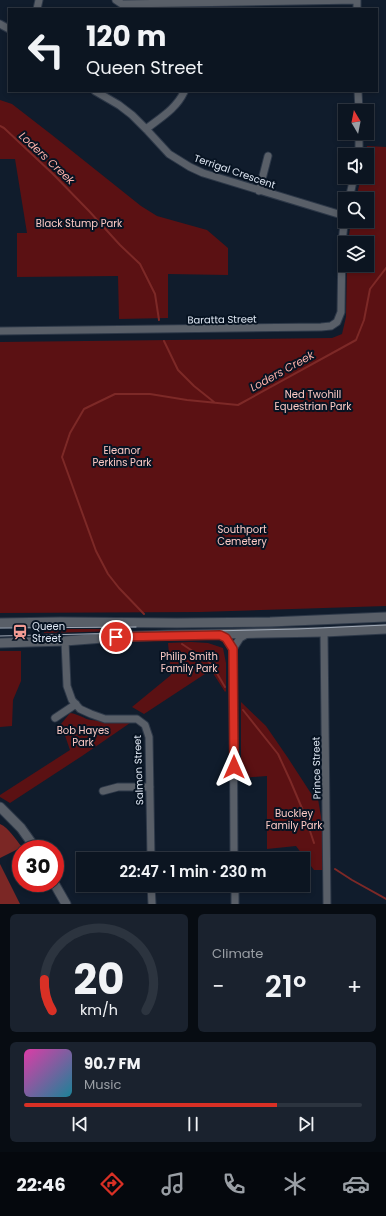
<!DOCTYPE html>
<meta charset="utf-8">
<style>
body{margin:0;font-family:Poppins,sans-serif;background:#1a222e;color:#f1f3f6;height:100vh;display:flex;flex-direction:column;font-size:15px;white-space:nowrap}
*{box-sizing:border-box;margin:0}
p{font-size:13px;color:#9a9fa5}
.icon{flex:none;width:22px;height:22px;fill:none;stroke:currentColor;stroke-width:2;stroke-linecap:round;stroke-linejoin:round}
.map{position:relative;height:904px;overflow:hidden}
.details{display:flex;flex-direction:column;gap:10px;padding:10px;background:#070c12;flex:1}
.details>*{flex:none}
.guide{position:absolute;left:8px;top:8px;width:370px;height:84px;border-radius:0px;box-shadow:0 2px 6px #0003,0 0 0 1px #2c343f;background:#0c1521;color:#f1f3f6;overflow:hidden}
.needle{width:26px;rotate:350deg}
.fabs{position:absolute;left:338px;top:104px;display:grid;gap:8px}
.fabs a{display:grid;place-items:center;width:36px;height:36px;border-radius:0px;background:#0c1521;box-shadow:0 2px 6px #0003,0 0 0 1px #2c343f;font-size:20px}
.speed{position:absolute;left:12px;top:840px;display:flex;gap:8px;font-size:20px;font-weight:700;text-align:center}
.speed>*{display:grid;place-content:center;width:52px;height:52px;border-radius:50%;background:#0c1521;box-shadow:0 2px 6px #0003,0 0 0 1px #2c343f;line-height:1}
.speed .limit{border:6px solid #d22;background:#fff;color:#111}
.pin{position:absolute;display:grid;place-items:center;width:34px;height:34px;color:#fff;margin:-17px;border:2px solid #fff;border-radius:50%;box-shadow:0 1px 4px #0007}
.me{position:absolute;width:44px;margin:-22px;rotate:0deg;stroke-linejoin:round;filter:drop-shadow(0 0 3px #0008)}
.turn{display:flex;align-items:center;gap:14px;height:84px;padding:0 12px;font-size:18px}
.turn .icon{width:52px;height:52px;stroke-width:2.5}
.turn b{display:block;font-size:28px;line-height:34px}
.big{font-size:30px;font-weight:600;line-height:1.1}
.details .tile{flex:1;display:flex;flex-direction:column;justify-content:center;gap:6px;min-width:0;padding:0 14px;border-radius:6px;background:#1a222e}
.details .dial{align-items:center;gap:0}
.dial svg{height:104px;overflow:visible;fill:none;stroke:#2c343f;stroke-width:7;stroke-linecap:round;text-anchor:middle}
.dial text{fill:#f1f3f6;stroke:none}
.song{display:flex;align-items:center;gap:12px}
.cover{width:48px;height:48px;border-radius:6px;background:linear-gradient(135deg,hsl(320 70% 55%),hsl(190 70% 35%))}
.played{height:4px;border-radius:2px;background:linear-gradient(90deg,#d93025 75%,#2c343f 75%)}
.keys{display:flex;justify-content:space-around;direction:ltr}
.heat{display:flex;justify-content:space-between;align-items:center;font-size:22px;direction:ltr}
.details .tiles{flex:1;display:grid;gap:10px;grid-template-columns:1fr 1fr}
.tile:last-child{grid-column:span 2}
.trip{position:absolute;left:76px;top:852px;width:234px;height:40px;border-radius:0px;background:#0c1521;box-shadow:0 2px 6px #0003,0 0 0 1px #2c343f;font-weight:600;line-height:40px;text-align:center}
.dock{display:flex;height:64px;justify-content:space-around;align-items:center;background:#05080d;color:#9a9fa5}
.dock .icon{width:28px;height:28px}
.dock .on{color:#d93025}
.dock b{font-size:18px;color:#f1f3f6}
.map>svg:first-child{display:block}
.green{fill:#5b1113}
.forest{fill:#7b2725}
.lines{fill:none;stroke-linecap:round;stroke-linejoin:round}
.stream{stroke:#7d2927;stroke-width:2}
.minor-casing{stroke:#2d3848;stroke-width:9}
.tertiary-casing{stroke:#2d3848;stroke-width:11}
.minor{stroke:#595f68;stroke-width:7}
.tertiary{stroke:#595f68;stroke-width:9}
.tram{stroke:#a1aab7;stroke-width:1}
.route-casing{stroke:#8d1f18;stroke-width:10}
.route{stroke:#d93025;stroke-width:7}
.labels{text-anchor:middle;stroke-width:4;stroke-linejoin:round;paint-order:stroke}
.street-label{font-size:10px;fill:#dfe7f3;stroke:#071322}
.park-label{font-size:10px;fill:#fcc9c4;stroke:#071322}
.poi-label{font-size:10px;fill:#dfe7f3;stroke:#071322;text-anchor:start}
.water-label{font-size:11px;font-style:italic;fill:#faafa8;stroke:#071322}
</style>
<div class="map">
<svg width="386" height="904" viewBox="0 0 386 904">
<rect width="100%" height="100%" fill="#101c2c"/>
<path class="green" d="M0 100 12 104 52 135 141 206 157 216 207 230 228 248V275L168 274V318L119 319 118 276 17 277V233H27L15 159H0Z
M367 146 386 147V606L200 612 0 613V342L332 338 342 334 346 317 347 265H367V243H348L351 221H367V199H356L361 177H367V155H366Z
M51 629V631H54V629H122V631L44 633V630Z
M191 642 208 643 223 648 226 663V691L225 692 211 670 144 714 132 707 171 675 168 643Z
M0 651H21V681L13 700 12 726 0 727Z
M241 702 266 726 288 758 312 795 318 799 327 851V870H314L296 846 267 849V776L241 778Z
M70 713C79 714 84 719 91 720 104 722 117 721 130 723L82 756 10 803 0 797V795L70 750 61 724Z"/>
<path class="forest" d="M0 824C9 828 16 840 22 847L0 858Z
M0 864 20 904H0Z"/>
<g class="lines">
<path class="stream" d="M0 126 4 128 53 174 89 211 120 245 140 264 155 294 159 320
M164 341 178 370 194 386 214 402
M144 614 119 588 108 574 96 551 62 457 70 433 84 409 115 394H150L187 400 238 405 356 340 364 320 370 289 386 268
M182 644 209 662 215 670 225 687
M243 710 278 754 290 780 304 813 314 843
M335 869 352 880 386 899"/>
<defs>
<path id="minor" d="M116 0 122 4 357 0
M357 0V9
M37 9 39 0
M0 24 9 29
M95 91 119 105 132 115 146 129 169 154 190 167 203 173 345 216
M358 91 359 111
M146 129C160 118 176 109 184 92
M359 155V133
M259 191 268 156
M349 199 354 177
M0 331 321 327 331 326 337 322 341 312 342 242 345 216
M324 632 327 904
M220 635 226 638 233 649
M65 641 67 686 72 700 80 709 91 714 105 719H137L145 725 149 737 151 859
M55 718 76 704
M103 791 118 787H150
M234 859 233 649 240 638 247 634
M151 885 152 904
M235 885V904"/>
<path id="tertiary" d="M0 623 60 622 177 623 270 622 386 617
M0 643 65 641 116 637 167 635 324 632 386 629
M0 807 21 828 36 849
M54 883 66 904"/>
</defs>
<use href="#minor" class="minor-casing"/>
<use href="#tertiary" class="tertiary-casing"/>
<use href="#minor" class="minor"/>
<use href="#tertiary" class="tertiary"/>
<path class="tram" d="M0 628 136 627
M0 636 297 629 386 625"/>
</g>
<g class="lines">
<defs>
<path id="route" d="M116 637 220 635 226 638 233 649 234 767"/>
</defs>
<use href="#route" class="route-casing"/>
<use href="#route" class="route"/>
</g>
<defs>
<symbol id="station-bare" viewBox="-9 -9 18 18"><path d="M-3-6H3Q5-6 5-4V2Q5 4 3 4L4.5 6H3L1.5 4h-3L-3 6H-4.5L-3 4Q-5 4-5 2V-4Q-5-6-3-6ZM-3.5-4v3h7v-3ZM-3.5 1v1.5H-2V1ZM2 1v1.5H3.5V1Z" fill="#f59c94" stroke="#071322" stroke-width="2.5" paint-order="stroke"/></symbol>
</defs>
<g fill-rule="evenodd">
<use href="#station-bare" x="9" y="621" width="22" height="22"/>
</g>
<g class="labels">
<g class="street-label">
<text transform="translate(235 171) rotate(19)" y="4">Terrigal Crescent</text>
<text transform="translate(222 319) rotate(-1)" y="4">Baratta Street</text>
<text transform="translate(316 768) rotate(-91)" y="4">Prince Street</text>
<text transform="translate(138 770) rotate(-92)" y="4">Salmon Street</text>
</g>
<g class="park-label">
<text x="79" y="227">Black Stump Park</text>
<text x="313" y="398">Ned Twohill<tspan x="313" dy="12">Equestrian Park</tspan></text>
<text x="122" y="454">Eleanor<tspan x="122" dy="12">Perkins Park</tspan></text>
<text x="242" y="533">Southport<tspan x="242" dy="12">Cemetery</tspan></text>
<text x="189" y="660">Philip Smith<tspan x="189" dy="12">Family Park</tspan></text>
<text x="83" y="734">Bob Hayes<tspan x="83" dy="12">Park</tspan></text>
<text x="294" y="817">Buckley<tspan x="294" dy="12">Family Park</tspan></text>
</g>
<g class="poi-label">
<text x="32" y="630">Queen<tspan x="32" dy="12">Street</tspan></text>
</g>
<g class="water-label">
<text transform="translate(47 158) rotate(43)" y="4">Loders Creek</text>
<text transform="translate(282 371) rotate(-29)" y="4">Loders Creek</text>
</g>
</g>
</svg>
<div class="fabs">
<a><svg class="needle" viewBox="-14 -14 28 28"><path d="M0-13l5 13h-10z" fill="#e53935"/><path d="M0 13l5-13h-10z" fill="#9a9fa5"/></svg></a>
<a><svg class="icon" aria-label="sound" viewBox="0 0 24 24"><path d="M4 9h4l5-4v14l-5-4H4zM17 9q2 3 0 6"/></svg></a>
<a><svg class="icon" aria-label="search" viewBox="0 0 24 24"><circle cx="10" cy="10" r="6"/><path d="M15 15l6 6"/></svg></a>
<a><svg class="icon" aria-label="layers" viewBox="0 0 24 24"><path d="M12 4l9 5-9 5-9-5zM3 14l9 5 9-5"/></svg></a>
</div>
<div class="speed"><div class="limit">30</div></div>
<div class="pin" style="left:116px;top:637px;background:#d93025"><svg class="icon" aria-label="arrive" viewBox="0 0 24 24"><path d="M6 21V4h12l-3 4 3 4H6"/></svg></div>
<svg class="me" style="left:234px;top:767px" viewBox="-20 -20 40 40"><path d="M0-17L14 15 0 8-14 15z" fill="#d93025" stroke="#fff" stroke-width="4"/></svg>
<div class="trip">22:47 · 1 min · 230 m</div>
<div class="guide">
<div class="turn"><svg class="icon" aria-label="left" viewBox="0 0 24 24"><path d="M17 20v-9H6M10 6l-5 5 5 5"/></svg><div><b>120 m</b>Queen Street</div></div>
</div>
</div>
<section class="details">
<div class="tiles">
<div class="tile dial"><svg viewBox="0 0 100 80">
<path d="M14 69A42 42 0 1 1 86 69"/>
<path d="M14 69A42 42 0 0 1 8 45" stroke="#d93025"/>
<text x="50" y="56" font-size="32" font-weight="700">20</text>
<text x="50" y="72" font-size="11">km/h</text>
</svg></div>
<div class="tile"><p>Climate</p>
<div class="heat"><a>−</a><b class="big">21°</b><a>+</a></div>
</div>
<div class="tile">
<div class="song"><i class="cover"></i><div><b>90.7 FM</b><p>Music</p></div></div>
<div class="played"></div>
<div class="keys"><svg class="icon" aria-label="previous" viewBox="0 0 24 24"><path d="M18 5L8 12l10 7zM5 5v14"/></svg><svg class="icon" aria-label="pause" viewBox="0 0 24 24"><path d="M8 5v14M16 5v14"/></svg><svg class="icon" aria-label="next" viewBox="0 0 24 24"><path d="M6 5l10 7-10 7zM19 5v14"/></svg></div>
</div>
</div>
</section>
<nav class="dock">
<b>22:46</b>
<svg class="icon on" aria-label="directions" viewBox="0 0 24 24"><path d="M12 3l9 9-9 9-9-9zM9 14v-3h6M13 9l2 2-2 2"/></svg>
<svg class="icon" aria-label="music" viewBox="0 0 24 24"><path d="M9 18V5l10-2v13"/><circle cx="6" cy="18" r="3"/><circle cx="16" cy="16" r="3"/></svg>
<svg class="icon" aria-label="phone" viewBox="0 0 24 24"><path d="M5 4h4l2 5-3 2q2 4 5 5l2-3 5 2v4C11 20 4 13 5 4z"/></svg>
<svg class="icon" aria-label="climate" viewBox="0 0 24 24"><path d="M12 3v18M4 7l16 10M4 17L20 7"/></svg>
<svg class="icon" aria-label="car" viewBox="0 0 24 24"><path d="M5 17H2v-5l4-1 3-4h7l3 4 3 1v5h-3M9 17h6M6 11h13"/><circle cx="7" cy="17" r="2"/><circle cx="17" cy="17" r="2"/></svg>
</nav>
